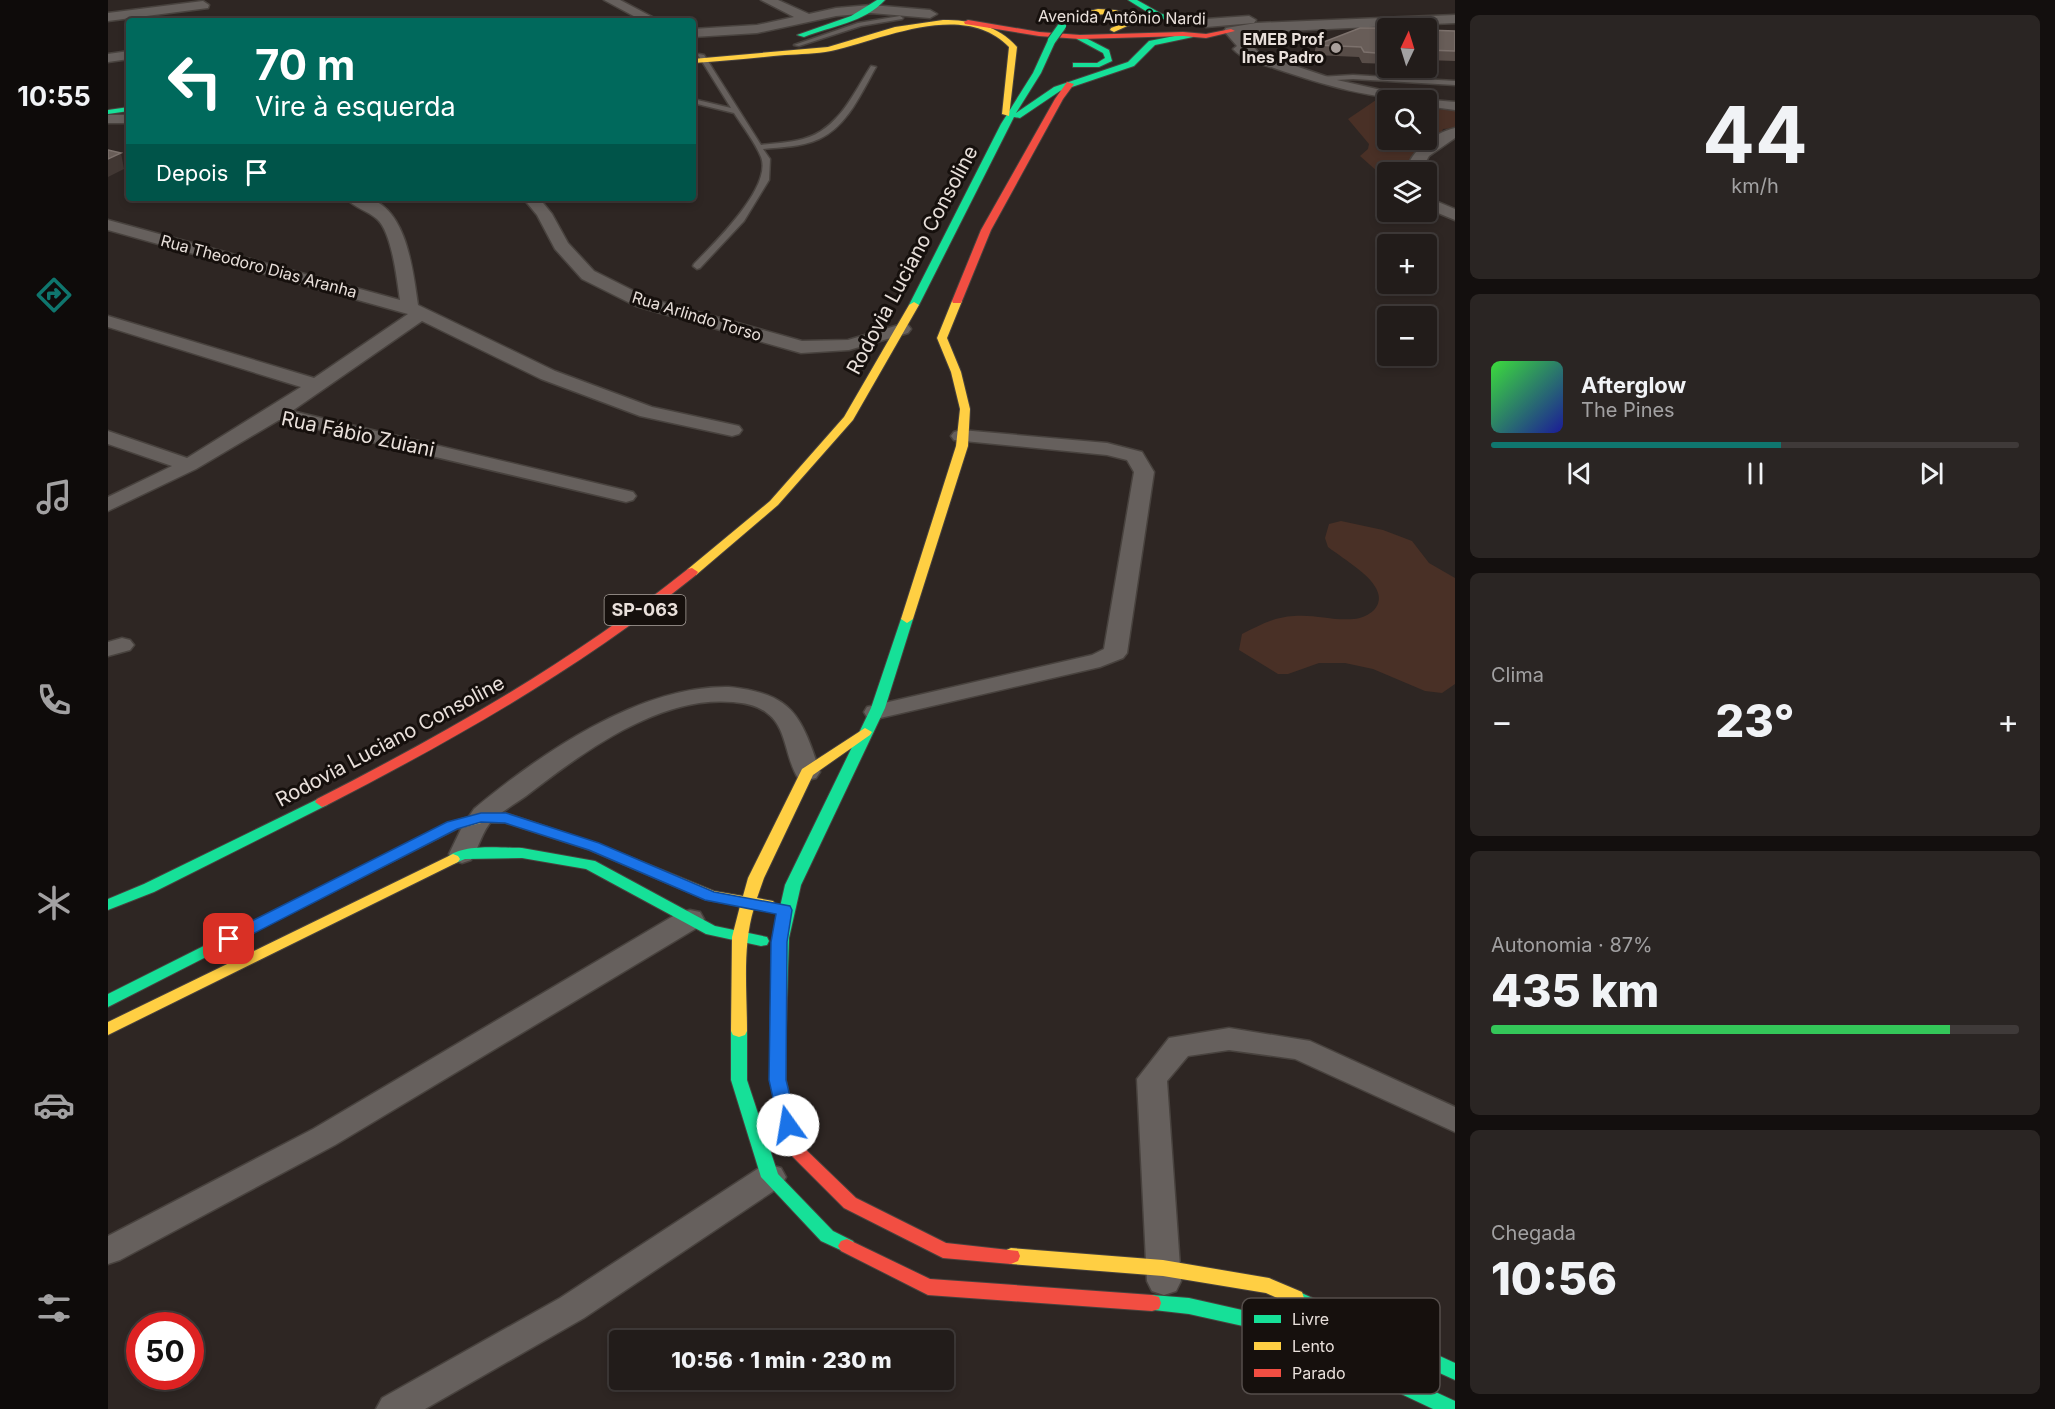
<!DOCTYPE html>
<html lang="pt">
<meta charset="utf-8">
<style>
body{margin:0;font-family:Inter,sans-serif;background:#2a2523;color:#f1f3f6;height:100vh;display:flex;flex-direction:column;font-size:22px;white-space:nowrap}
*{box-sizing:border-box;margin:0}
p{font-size:20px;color:#a2a1a2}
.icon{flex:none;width:33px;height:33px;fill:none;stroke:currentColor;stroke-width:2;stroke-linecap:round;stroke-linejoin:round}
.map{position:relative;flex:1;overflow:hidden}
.drawer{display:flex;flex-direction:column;gap:15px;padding:15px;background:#130f0e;width:600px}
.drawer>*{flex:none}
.hud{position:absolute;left:18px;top:18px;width:570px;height:183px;border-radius:6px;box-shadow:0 3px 9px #0003,0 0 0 2px #3f3a39;background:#00695c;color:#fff;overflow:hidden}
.needle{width:39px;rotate:4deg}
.buttons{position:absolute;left:1269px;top:18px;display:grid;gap:12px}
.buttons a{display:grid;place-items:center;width:60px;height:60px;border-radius:6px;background:#221c1a;box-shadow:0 3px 9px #0003,0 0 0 2px #3f3a39;font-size:30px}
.speed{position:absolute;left:18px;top:1312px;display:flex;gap:12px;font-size:30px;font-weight:700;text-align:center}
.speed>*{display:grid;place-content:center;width:78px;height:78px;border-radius:50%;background:#221c1a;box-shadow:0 3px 9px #0003,0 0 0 2px #3f3a39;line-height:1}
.speed .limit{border:9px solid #d22;background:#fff;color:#111}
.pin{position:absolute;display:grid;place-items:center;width:51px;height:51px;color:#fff;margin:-26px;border-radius:12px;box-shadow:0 3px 9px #0006}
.me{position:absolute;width:66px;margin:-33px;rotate:347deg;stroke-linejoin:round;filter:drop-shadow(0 0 4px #0008)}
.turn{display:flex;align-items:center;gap:21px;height:126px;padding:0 30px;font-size:27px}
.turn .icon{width:78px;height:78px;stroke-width:2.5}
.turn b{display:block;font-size:42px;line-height:51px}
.then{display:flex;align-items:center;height:57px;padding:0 30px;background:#0003;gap:12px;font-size:22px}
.big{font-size:45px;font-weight:800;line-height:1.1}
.drawer .widget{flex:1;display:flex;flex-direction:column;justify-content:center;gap:9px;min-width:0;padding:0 21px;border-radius:9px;background:#2a2523}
.drawer .dial{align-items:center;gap:0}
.dial b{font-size:78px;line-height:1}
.song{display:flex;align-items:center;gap:18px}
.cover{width:72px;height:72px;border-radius:9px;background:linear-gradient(135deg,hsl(120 70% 55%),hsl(240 70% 35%))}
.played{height:6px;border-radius:3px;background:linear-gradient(90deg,#0f766e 55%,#3f3a39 55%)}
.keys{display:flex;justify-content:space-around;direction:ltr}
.heat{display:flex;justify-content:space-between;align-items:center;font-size:33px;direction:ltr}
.charge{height:9px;border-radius:4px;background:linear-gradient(90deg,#34c759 87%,#3f3a39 0)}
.trip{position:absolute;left:501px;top:1330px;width:345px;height:60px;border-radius:6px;background:#221c1a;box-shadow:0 3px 9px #0003,0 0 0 2px #3f3a39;font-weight:800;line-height:60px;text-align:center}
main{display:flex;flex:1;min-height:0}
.tabs{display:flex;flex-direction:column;width:108px;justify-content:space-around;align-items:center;background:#0e0b0a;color:#a2a1a2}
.tabs .icon{width:42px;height:42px}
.tabs .current{color:#0f766e}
.tabs b{font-size:27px;color:#f1f3f6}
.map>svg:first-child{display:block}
.green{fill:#493026}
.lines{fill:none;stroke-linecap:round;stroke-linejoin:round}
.lane-casing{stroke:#48423e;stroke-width:3}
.street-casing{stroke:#48423e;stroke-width:3}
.fast-casing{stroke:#48423e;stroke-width:2}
.slow-casing{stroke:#48423e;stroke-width:2}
.jam-casing{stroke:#48423e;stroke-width:2}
.lane{fill:#66605d;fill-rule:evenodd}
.street{fill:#66605d;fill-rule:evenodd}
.fast{fill:#16e098;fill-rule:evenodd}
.slow{fill:#ffcf43;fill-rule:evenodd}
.jam{fill:#f24e42;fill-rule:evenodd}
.fast-bridge-casing{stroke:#48423e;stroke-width:10;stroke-linecap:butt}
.fast-bridge{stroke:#16e098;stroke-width:8}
.wall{fill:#584d48}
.shaded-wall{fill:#413733}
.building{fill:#685d58;stroke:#7c716c;stroke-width:1.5}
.route{fill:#1a73e8;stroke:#114b97;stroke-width:1.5}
.poi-dot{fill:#a89f9b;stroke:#16100d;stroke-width:2}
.labels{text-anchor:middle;stroke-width:6;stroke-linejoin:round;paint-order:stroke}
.far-street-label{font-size:16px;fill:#e9e0db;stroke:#16100d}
.far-poi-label{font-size:16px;font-weight:bold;fill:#e9e0db;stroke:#16100d;text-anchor:end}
.shield{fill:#16100d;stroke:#aaa29d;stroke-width:1.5}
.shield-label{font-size:18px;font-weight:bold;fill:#e9e0db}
.street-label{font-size:20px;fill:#e9e0db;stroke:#16100d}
.key{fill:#16100d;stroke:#554e4b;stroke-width:1.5}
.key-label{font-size:16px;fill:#e9e0db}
</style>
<main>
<nav class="tabs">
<b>10:55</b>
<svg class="icon current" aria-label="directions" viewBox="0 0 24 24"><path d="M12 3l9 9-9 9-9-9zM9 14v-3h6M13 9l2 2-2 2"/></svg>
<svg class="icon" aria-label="music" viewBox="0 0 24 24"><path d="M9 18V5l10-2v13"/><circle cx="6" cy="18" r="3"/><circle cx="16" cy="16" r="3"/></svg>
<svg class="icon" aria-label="phone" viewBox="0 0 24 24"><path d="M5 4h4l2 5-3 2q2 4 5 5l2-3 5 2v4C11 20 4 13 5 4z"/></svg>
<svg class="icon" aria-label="climate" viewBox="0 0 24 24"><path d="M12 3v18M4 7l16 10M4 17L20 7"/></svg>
<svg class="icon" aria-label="car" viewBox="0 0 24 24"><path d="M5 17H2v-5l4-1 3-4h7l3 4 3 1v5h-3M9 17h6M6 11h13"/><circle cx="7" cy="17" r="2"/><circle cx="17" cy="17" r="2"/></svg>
<svg class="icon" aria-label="filters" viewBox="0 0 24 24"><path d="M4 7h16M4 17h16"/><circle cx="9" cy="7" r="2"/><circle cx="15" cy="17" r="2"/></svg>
</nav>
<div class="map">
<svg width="1347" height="1409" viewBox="0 0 1347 1409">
<rect width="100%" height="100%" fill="#2e2623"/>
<path class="green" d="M1268 100 1279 102 1280 140H1318L1319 108 1347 111V128L1335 129 1331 139 1296 166 1294 172H1280L1279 180 1252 156 1260 149 1261 144 1240 119Z
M1233 521 1275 530 1304 541 1321 563 1347 578V684L1334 693 1317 691 1265 669 1237 663H1211L1180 674H1170L1131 650 1134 634C1152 625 1166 617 1186 616 1206 614 1226 621 1246 619 1264 617 1279 603 1266 585 1258 572 1233 557 1220 547L1217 538 1221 524Z"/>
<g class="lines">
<defs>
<path id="lane" d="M792 16 795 18 794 19 753 26 691 46 686 45 750 23Z
M591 54 596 55 653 145C667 143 681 143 695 139 730 130 745 94 763 66L768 67C754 92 739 127 711 139 693 147 674 147 655 149L662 159 661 180 636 221 592 268 589 269 585 266 586 264C605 244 665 187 653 157 647 142 635 127 626 113L585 103V99L623 108 590 55Z
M1245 75 1347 81V85L1245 79 1211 81 1207 79 1211 77Z"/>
<path id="street" d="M496 0H512L552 21H535Z
M653 0H670L701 14 728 8 763 5 822 10 829 14 822 18 763 13 728 16 649 33 585 37V29L649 25 686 17Z
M95 1 101 5 100 8 0 21V13Z
M1347 15V23L1133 33 1152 54 1229 80 1313 99 1347 102V110L1318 106V100C1265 100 1216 85 1166 68 1153 64 1135 60 1125 49L1129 46 1116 31 1118 28 1148 23Z
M1141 16 1148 20 1146 23 1098 27 1091 23 1098 19Z
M21 51V59L0 62V54Z
M0 115H21V123H0Z
M1347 128V138L1321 156 1312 172H1298C1302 151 1326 133 1347 128Z
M1318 197 1347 209V220L1318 208Z
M238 198C244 198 251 197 257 198 299 205 305 272 310 305L447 371 544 407 631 426 634 430 631 434 624 436 532 416 433 379 314 321 184 411 525 492 528 496 525 500 518 502 171 420 88 469 0 511V497L64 466 0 444V431L79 458 193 387 0 327V316L206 378 300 314 0 230V220L292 300C289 280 284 232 269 219 260 211 245 207 238 198Z
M415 198H431L444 214 460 243 486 271 540 298 694 341 740 340 794 324 800 325 803 329 800 333 741 350 693 353 528 306 474 279 447 249 429 215Z
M853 430 999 443 1034 452 1046 472 1019 653 1015 658 992 667 768 719 759 717 756 712 759 707 984 655 996 649 1026 472 1019 460 999 455 846 440 843 436 846 432Z
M14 638 22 640 26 645 22 650 0 656V642Z
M621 687C685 694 693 715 712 772L708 778 699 780 690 778C677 758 679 727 659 713 649 705 637 703 625 702 551 695 474 753 418 796 407 804 394 811 385 820 374 830 371 848 363 860L354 863 345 860 341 854 355 825 366 809C433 753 532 685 621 687Z
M582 910 592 912 596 919 592 926 227 1145 12 1260 0 1264V1236L205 1129 572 912Z
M1121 1028 1202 1041 1347 1107V1132L1187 1059 1121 1050 1080 1056 1059 1081 1073 1281 1068 1291 1056 1295 1044 1291 1039 1281 1029 1079 1061 1038Z
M662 1165 673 1168 678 1177 673 1186 476 1318 317 1409H268L274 1398 452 1298 651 1168Z"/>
<path id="fast" d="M769 0H777C756 23 723 26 696 37L689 35 743 16Z
M1020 0H1029L1054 14 1087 22 1083 24 1049 18Z
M1082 33 1086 35 1085 37 1047 45 1026 66 952 91 912 118 906 117 811 305 806 308 802 307 801 305 893 124 925 73 941 38 948 40 933 73 908 113 946 87 1020 62 1041 41Z
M972 35 1001 50 1004 61 991 67H965V63H989L997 58 995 53 969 39 968 37Z
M21 107V111L0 114V110Z
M799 615 805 619 777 708 693 885 681 938 678 1029 676 1033 670 1035 664 1033 662 1029 665 938 677 885 763 708 793 619Z
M214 797 221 802 219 805 46 892 0 910V899L36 884Z
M414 848 487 861 607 926 659 937 661 941 659 945 653 946 598 934 478 869 414 858 357 859 345 864 340 862 338 859C350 843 395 848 414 848Z
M275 856 280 858 282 861 280 864 0 1007V994Z
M631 1025 637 1027 639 1031V1080L670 1174 725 1231 745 1241 748 1246 745 1251 739 1253 713 1241 653 1177 623 1080V1031L625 1027Z
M1187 1290 1347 1363V1380L1180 1304 1178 1298 1180 1292Z
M1044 1295 1081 1298 1165 1317 1347 1401V1409H1325L1162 1332 1081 1314 1037 1309 1035 1303 1037 1297Z"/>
<path id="slow" d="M990 9 1007 10 1026 16V23L1006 32 1002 30 1003 28 1019 22V19C997 9 979 17 958 23L954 21 972 13Z
M835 20C863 20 890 25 909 47L901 116 894 114 901 47C856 0 776 39 723 51 708 54 692 54 677 55 646 58 616 61 585 63V59L720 47 787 27Z
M849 298 854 301 839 338 853 372 862 409 860 446 805 619 799 623 793 619 848 446 852 409 843 372 829 338 844 301Z
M806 302 811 305 745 420 670 505 588 575H580L578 572 580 569 662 501 736 417 801 305Z
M757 728 764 732 762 735 705 775 656 878 649 898 665 901 668 905 665 909 660 910 646 908C634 947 639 991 639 1031L637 1035 631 1037 625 1035 623 1031 624 937 632 906 598 900 481 850 397 823H373L349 829 280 864H270L268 861 270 858 339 823 373 813H398L491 844 606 891 635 896 640 878 694 769Z
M345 854 350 856 352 859 350 862 0 1035V1022Z
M903 1248 1055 1260 1161 1278 1194 1292 1196 1298 1194 1304 1187 1306 1158 1293 1055 1276 903 1264 896 1261 894 1256 896 1251Z"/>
<path id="jam" d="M860 20 931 32 972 35 1075 32 1098 34 1123 29 1127 31 1098 38 1075 36 972 39 931 36 857 24 856 22Z
M959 82 966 84 955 99 883 230 854 301 853 303H845L844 301 873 230 947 99Z
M584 568 590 572 588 575C474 667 349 738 219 805L214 807 207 802 209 799C340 732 465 661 580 569Z
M670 1023 676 1025 678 1029V1080L693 1145 748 1198 838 1243 910 1251 912 1256 910 1261 903 1264 835 1258 736 1208 676 1148 662 1080V1029L664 1025Z
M739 1239 822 1279 1044 1295 1051 1297 1053 1303 1051 1309 1044 1311 820 1295 733 1251 730 1246 733 1241Z"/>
</defs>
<use href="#lane" class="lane-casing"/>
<use href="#street" class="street-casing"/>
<use href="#fast" class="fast-casing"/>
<use href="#slow" class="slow-casing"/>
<use href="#jam" class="jam-casing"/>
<use href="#lane" class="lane"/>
<use href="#street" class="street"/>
<use href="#fast" class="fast"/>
<use href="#slow" class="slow"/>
<use href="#jam" class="jam"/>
<defs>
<path id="fast-bridge" d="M944 40 954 26"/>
</defs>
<use href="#fast-bridge" class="fast-bridge-casing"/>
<use href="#fast-bridge" class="fast-bridge"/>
</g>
<path class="wall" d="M1280 28V64L1254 63 1251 57 1206 55 1208 45Z
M1318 30 1347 31V61L1318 60Z"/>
<path class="shaded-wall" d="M13 153 16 169 0 177V159Z"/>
<path class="building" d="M1252 28H1287H1280V54L1256 52 1253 47 1208 45Z
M1318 30 1347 31V51L1318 50Z
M0 150 13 153 0 159Z"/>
<path class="route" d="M373 813H398L491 843 606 892 682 906 684 910 679 942 678 1080 689 1125 686 1130 680 1132 674 1130 671 1125 661 1080 663 942 668 914 597 900 481 850 397 823 373 822 349 829 127 943H116L113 939 116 935 339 822Z"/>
<circle class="poi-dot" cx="1228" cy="48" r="6"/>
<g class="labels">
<g class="far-street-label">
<text transform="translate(1014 17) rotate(1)" y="6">Avenida Antônio Nardi</text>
<text transform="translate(151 266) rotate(15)" y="6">Rua Theodoro Dias Aranha</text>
<text transform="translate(589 316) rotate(17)" y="6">Rua Arlindo Torso</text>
</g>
<g class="far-poi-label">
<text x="1216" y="45">EMEB Prof<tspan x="1216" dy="18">Ines Padro</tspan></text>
</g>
<rect class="shield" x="496.5" y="595" width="81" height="30" rx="4.5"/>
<g class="shield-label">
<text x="537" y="616">SP-063</text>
</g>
<g class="street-label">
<text transform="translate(804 260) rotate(-62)" y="7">Rodovia Luciano Consoline</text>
<text transform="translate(250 434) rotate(12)" y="7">Rua Fábio Zuiani</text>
<text transform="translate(282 741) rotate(-28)" y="7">Rodovia Luciano Consoline</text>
</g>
</g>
<rect x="1134" y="1298" width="198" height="96" rx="9" class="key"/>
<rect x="1146" y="1315" width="27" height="8" fill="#16e098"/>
<rect x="1146" y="1342" width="27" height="8" fill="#ffcf43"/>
<rect x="1146" y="1369" width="27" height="8" fill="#f24e42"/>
<g class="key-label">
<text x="1184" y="1325">Livre</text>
<text x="1184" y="1352">Lento</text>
<text x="1184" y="1379">Parado</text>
</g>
</svg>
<div class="buttons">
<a><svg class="needle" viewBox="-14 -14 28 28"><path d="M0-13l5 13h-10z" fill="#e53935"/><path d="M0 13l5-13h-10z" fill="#a2a1a2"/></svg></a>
<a><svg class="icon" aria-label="search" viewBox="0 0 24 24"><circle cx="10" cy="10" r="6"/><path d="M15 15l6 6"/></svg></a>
<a><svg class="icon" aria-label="layers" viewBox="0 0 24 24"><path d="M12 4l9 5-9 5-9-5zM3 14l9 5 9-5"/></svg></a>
<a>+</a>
<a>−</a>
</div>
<div class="speed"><div class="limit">50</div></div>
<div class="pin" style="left:121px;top:939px;background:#d93025"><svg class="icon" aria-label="arrive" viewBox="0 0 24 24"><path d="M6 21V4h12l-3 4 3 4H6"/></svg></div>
<svg class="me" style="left:680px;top:1125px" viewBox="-20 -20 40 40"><circle r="19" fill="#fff"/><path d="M0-13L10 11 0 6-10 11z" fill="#1a73e8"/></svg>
<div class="trip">10:56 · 1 min · 230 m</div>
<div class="hud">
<div class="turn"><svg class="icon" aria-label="left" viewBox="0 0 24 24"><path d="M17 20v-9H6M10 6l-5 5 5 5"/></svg><div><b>70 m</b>Vire à esquerda</div></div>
<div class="then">Depois<svg class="icon" aria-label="arrive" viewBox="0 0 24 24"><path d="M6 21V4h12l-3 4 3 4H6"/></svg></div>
</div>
</div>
<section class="drawer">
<div class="widget dial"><b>44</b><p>km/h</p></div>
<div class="widget">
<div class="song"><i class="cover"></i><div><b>Afterglow</b><p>The Pines</p></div></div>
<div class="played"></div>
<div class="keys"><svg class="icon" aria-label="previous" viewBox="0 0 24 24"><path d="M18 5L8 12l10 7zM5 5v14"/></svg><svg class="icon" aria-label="pause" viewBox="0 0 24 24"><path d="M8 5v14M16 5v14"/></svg><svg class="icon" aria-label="next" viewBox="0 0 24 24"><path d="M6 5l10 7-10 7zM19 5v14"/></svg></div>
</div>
<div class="widget"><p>Clima</p>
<div class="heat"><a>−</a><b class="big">23°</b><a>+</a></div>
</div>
<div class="widget"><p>Autonomia · 87%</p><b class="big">435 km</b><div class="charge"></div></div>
<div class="widget"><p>Chegada</p><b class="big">10:56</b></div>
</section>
</main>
